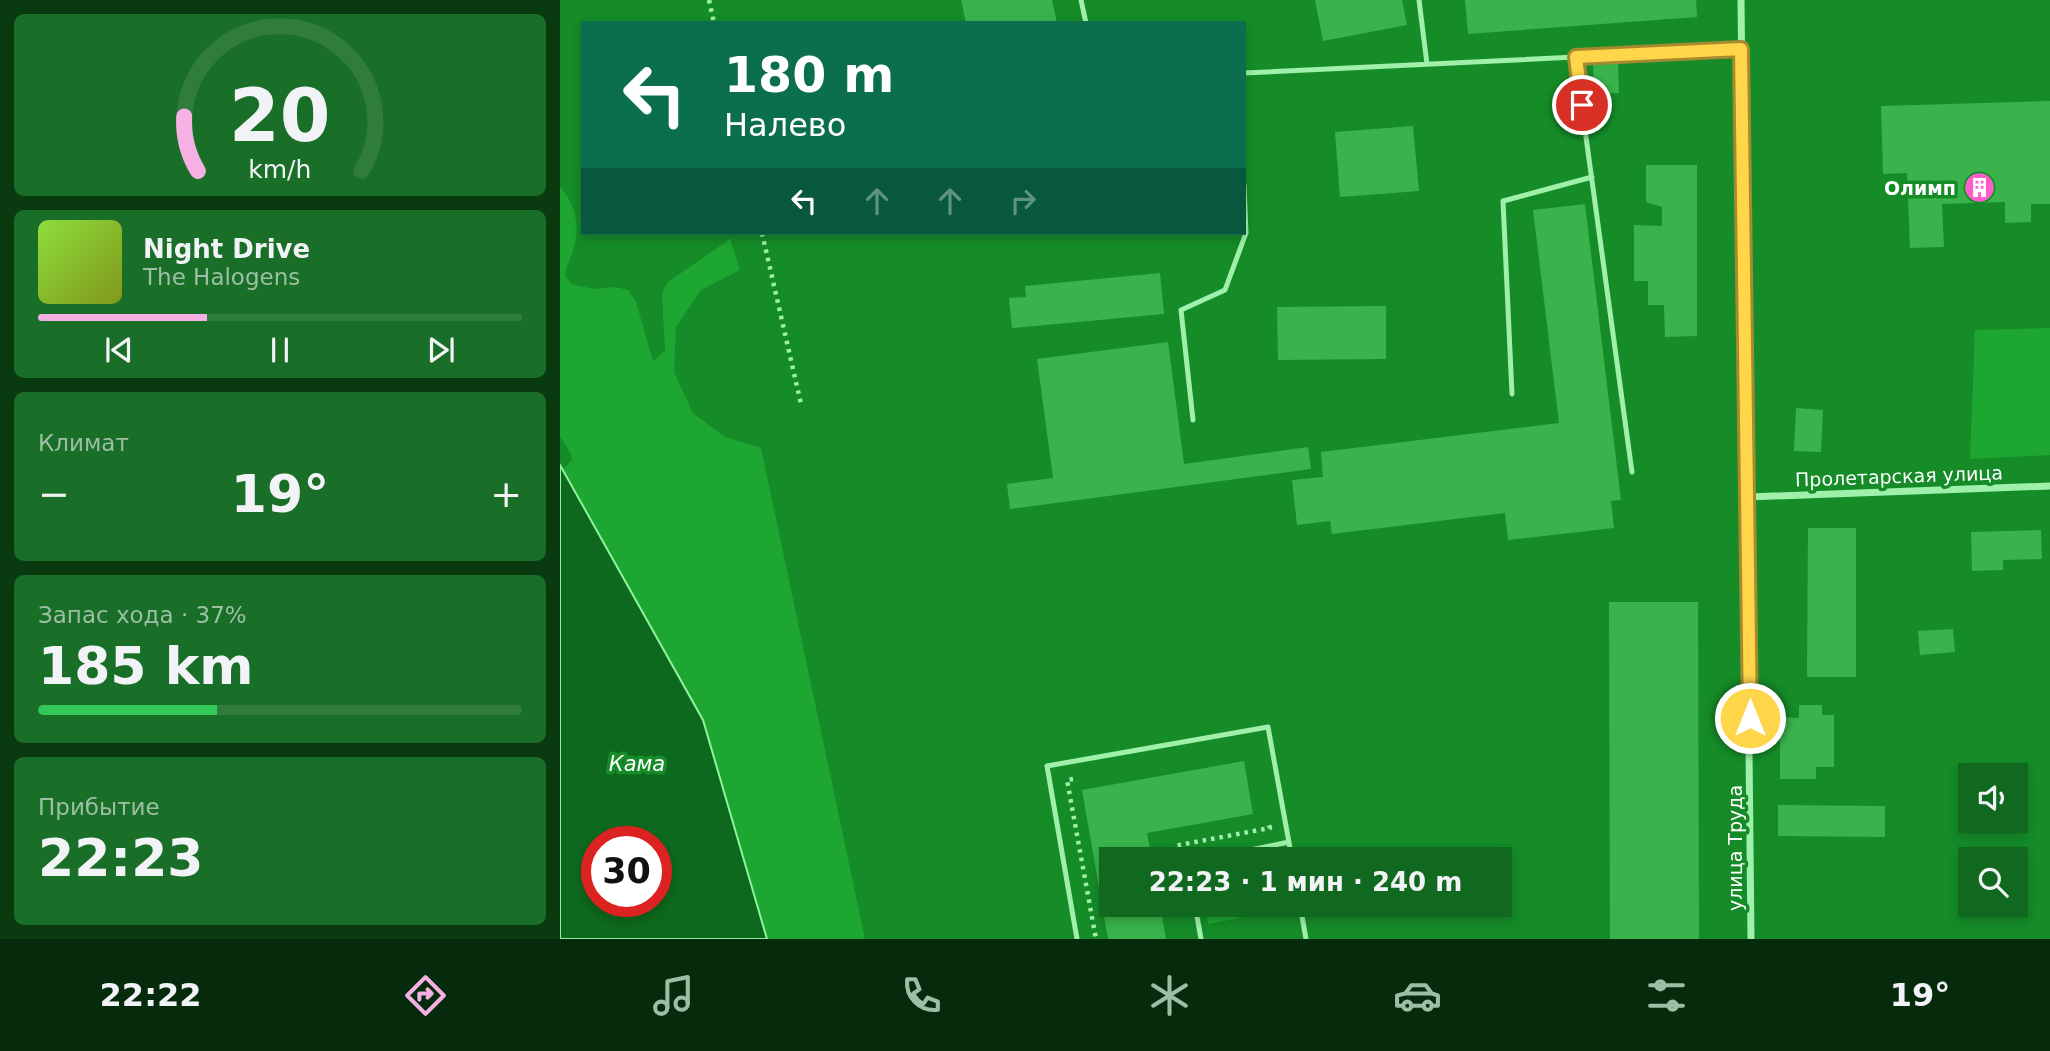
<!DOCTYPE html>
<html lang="ru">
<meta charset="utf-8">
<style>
body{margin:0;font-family:"DejaVu Sans",sans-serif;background:#196f27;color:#f1f3f6;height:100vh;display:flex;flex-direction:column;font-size:26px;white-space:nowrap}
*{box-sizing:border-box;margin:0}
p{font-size:23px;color:#9cbfa4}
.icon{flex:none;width:38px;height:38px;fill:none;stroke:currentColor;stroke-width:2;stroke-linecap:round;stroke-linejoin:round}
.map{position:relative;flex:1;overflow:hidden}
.sheet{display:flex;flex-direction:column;gap:14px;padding:14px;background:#093a10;width:560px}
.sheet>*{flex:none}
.guide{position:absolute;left:21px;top:21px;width:665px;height:214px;border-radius:0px;box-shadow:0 4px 10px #0003;background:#0b6e4f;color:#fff;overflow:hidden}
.fabs{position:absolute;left:1398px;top:763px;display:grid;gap:14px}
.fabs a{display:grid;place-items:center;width:70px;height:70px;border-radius:0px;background:#10691e;box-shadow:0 4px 10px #0003;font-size:35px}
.speed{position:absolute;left:21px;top:826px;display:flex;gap:14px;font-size:35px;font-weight:700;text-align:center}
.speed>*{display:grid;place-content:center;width:91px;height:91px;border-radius:50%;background:#10691e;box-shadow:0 4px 10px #0003;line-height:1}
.speed .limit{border:10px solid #d22;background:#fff;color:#111}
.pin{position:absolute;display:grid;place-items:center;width:60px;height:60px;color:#fff;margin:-30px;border:4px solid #fff;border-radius:50%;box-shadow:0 2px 7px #0007}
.me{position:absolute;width:77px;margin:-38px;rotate:0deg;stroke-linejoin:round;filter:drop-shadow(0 0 5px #0008)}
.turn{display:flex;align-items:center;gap:24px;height:147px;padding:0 28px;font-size:32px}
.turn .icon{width:91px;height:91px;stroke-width:2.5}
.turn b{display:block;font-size:49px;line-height:60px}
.lanes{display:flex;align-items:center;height:66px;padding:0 28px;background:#0003;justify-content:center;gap:35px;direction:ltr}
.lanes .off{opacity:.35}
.big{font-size:52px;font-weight:600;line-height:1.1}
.sheet .widget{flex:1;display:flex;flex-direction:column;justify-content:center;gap:10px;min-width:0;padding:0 24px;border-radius:10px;background:#196f27}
.sheet .dial{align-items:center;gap:0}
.dial svg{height:182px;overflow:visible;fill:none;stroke:#307c3c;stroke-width:7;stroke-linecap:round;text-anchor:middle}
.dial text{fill:#f1f3f6;stroke:none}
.song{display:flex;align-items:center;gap:21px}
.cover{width:84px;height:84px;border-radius:10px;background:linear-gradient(135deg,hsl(90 70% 55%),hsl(70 70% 35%))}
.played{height:7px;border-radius:4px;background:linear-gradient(90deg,#f7b0e3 35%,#307c3c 35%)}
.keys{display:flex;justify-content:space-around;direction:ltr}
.heat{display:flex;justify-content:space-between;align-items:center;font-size:38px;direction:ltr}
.charge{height:10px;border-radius:5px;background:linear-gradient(90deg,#34c759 37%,#307c3c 0)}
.trip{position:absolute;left:539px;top:847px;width:413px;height:70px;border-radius:0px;background:#10691e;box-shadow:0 4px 10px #0003;font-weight:600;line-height:70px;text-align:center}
.tab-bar{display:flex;height:112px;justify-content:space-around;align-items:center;background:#062a0c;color:#9cbfa4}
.tab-bar .icon{width:49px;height:49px}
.tab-bar .on{color:#f7b0e3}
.tab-bar b{font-size:32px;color:#f1f3f6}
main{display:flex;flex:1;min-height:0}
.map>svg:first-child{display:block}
.green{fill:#1da631}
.water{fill:#0d691d;stroke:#90f39d;stroke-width:2;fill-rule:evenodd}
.building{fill:#39b34c}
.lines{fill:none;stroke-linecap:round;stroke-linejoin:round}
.path{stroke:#9ef0aa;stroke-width:4.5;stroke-dasharray:3.5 5;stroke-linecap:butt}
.lane{stroke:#9ef0aa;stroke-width:5}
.street{stroke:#9ef0aa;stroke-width:7}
.route-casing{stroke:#a68a30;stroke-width:18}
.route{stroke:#ffd54a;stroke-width:12}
.labels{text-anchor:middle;stroke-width:7;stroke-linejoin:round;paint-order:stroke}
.poi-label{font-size:19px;font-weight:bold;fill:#fff;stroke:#158c28;text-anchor:end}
.street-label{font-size:19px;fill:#fff;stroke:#158c28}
.water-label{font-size:21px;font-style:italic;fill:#fff;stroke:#158c28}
</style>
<main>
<section class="sheet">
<div class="widget dial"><svg viewBox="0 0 100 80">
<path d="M14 69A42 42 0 1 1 86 69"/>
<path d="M14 69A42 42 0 0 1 8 45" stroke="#f7b0e3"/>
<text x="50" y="56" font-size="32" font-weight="700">20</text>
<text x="50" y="72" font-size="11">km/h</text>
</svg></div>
<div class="widget">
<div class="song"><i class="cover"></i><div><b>Night Drive</b><p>The Halogens</p></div></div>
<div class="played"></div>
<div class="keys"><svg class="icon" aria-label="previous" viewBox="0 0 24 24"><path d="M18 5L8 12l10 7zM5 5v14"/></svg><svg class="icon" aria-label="pause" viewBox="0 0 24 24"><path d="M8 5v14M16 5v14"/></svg><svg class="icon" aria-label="next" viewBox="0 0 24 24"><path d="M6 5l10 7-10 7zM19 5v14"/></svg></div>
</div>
<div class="widget"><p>Климат</p>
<div class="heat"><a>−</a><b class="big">19°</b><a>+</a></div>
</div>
<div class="widget"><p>Запас хода · 37%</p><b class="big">185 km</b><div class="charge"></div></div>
<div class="widget"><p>Прибытие</p><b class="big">22:23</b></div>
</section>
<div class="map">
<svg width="1490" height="939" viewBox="0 0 1490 939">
<rect width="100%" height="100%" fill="#158c28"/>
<path class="green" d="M0 187C15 203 20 225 14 247 12 257 6 265 5 275L11 284 34 289 55 287 68 290 76 302 93 361 105 351 102 293 108 282 170 239 180 270 141 290 116 327 114 372 133 413 165 437 201 448 305 939H207L143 720 3 470 12 460 11 454 0 436Z
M1490 328V455L1410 459 1415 330Z
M645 905H721L722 910 648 924Z"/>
<path class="water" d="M0 465 143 720 207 939H0ZM37 842H96V901H37Z"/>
<path class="building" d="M401 0H492L497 23H406Z
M755 0H842L847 25 763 41Z
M905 0H1136L1137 17 908 34Z
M1058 63 1059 93 1034 94 1033 64Z
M1490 101V204H1471V222L1445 223V202L1382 204 1384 247 1350 248 1347 173 1323 174 1321 106Z
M853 126 859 191 780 197 775 132Z
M1086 165H1137V336L1105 337 1104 305H1088V281H1074V225L1102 226V207L1086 202Z
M1025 204 1061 500 1051 501 1054 528 948 540 945 513 772 534 770 521 737 525 732 480 763 477 761 452 999 423 973 210Z
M600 273 604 314 452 328 449 298 466 297 465 286Z
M826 306V359L718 360 717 307Z
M608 342 624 464 748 447 751 469 450 509 447 484 493 478 477 359Z
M1236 408 1263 410 1261 452 1234 451Z
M1248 528H1296V677H1247Z
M1481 530 1482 559 1443 560V570L1412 571 1411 532Z
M1049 602H1138L1139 939H1050Z
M1393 629 1395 652 1360 655 1358 631Z
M1239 705H1262V715H1274V767H1256V779H1220V717L1239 718Z
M684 761 693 814 587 833 592 859H551V905H600L606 939H548L522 790Z
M1218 805 1325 806V837L1218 836Z"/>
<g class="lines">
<path class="path" d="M149 0 154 23
M202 233 241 404
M513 779 507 780 536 939
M617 859 614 846 710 828 709 825"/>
<path class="lane" d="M521 0 526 23
M859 0 867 64
M1015 57 1072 472
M684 73 1181 49
M952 394 943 201 1032 177
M633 420 621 310 665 290 686 233 684 185
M647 859 729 842
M635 905 641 939
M740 905 746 939
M517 939 487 766 708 727 732 859"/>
<path class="street" d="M1181 0 1191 939
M1188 497 1490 486"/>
</g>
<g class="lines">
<defs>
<path id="route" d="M1022 105 1016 57 1181 49 1190 718"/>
</defs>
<use href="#route" class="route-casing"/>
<use href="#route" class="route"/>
</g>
<defs>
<symbol id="building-disc" viewBox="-11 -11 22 22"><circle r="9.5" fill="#ff5dcc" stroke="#158c28"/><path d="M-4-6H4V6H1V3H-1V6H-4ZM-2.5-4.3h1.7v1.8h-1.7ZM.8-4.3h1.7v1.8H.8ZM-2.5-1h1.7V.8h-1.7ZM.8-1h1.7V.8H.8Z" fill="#fff"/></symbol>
</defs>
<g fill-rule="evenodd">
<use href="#building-disc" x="1402" y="170" width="35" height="35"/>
</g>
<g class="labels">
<g class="poi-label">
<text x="1396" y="195">Олимп</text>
</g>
<g class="street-label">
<text transform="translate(1339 476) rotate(-2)" y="7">Пролетарская улица</text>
<text transform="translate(1175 848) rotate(-90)" y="7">улица Труда</text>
</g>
<g class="water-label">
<text x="77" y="771">Кама</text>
</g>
</g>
</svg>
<div class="fabs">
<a><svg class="icon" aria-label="sound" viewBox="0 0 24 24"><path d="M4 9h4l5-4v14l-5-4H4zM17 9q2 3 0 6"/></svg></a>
<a><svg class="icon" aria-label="search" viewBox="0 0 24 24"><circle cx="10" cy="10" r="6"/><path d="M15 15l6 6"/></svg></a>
</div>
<div class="speed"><div class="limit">30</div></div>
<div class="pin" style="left:1022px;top:105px;background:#d93025"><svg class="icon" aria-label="arrive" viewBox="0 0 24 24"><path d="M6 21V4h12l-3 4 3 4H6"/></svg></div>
<svg class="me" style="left:1190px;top:718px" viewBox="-20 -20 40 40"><circle r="17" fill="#ffd54a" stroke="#fff" stroke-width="3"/><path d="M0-11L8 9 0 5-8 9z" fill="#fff"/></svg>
<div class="trip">22:23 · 1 мин · 240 m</div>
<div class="guide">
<div class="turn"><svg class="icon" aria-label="left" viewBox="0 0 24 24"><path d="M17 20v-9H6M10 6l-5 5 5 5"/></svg><div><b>180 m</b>Налево</div></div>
<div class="lanes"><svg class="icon" aria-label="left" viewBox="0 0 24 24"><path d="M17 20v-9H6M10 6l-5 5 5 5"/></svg><svg class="icon off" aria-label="ahead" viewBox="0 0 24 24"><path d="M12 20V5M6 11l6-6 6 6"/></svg><svg class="icon off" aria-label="ahead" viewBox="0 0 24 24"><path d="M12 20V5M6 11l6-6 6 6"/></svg><svg class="icon off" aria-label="right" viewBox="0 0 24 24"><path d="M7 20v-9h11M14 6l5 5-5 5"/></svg></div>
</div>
</div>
</main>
<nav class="tab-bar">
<b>22:22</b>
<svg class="icon on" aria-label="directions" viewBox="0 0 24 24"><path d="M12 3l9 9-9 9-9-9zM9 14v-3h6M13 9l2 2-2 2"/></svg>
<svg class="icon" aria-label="music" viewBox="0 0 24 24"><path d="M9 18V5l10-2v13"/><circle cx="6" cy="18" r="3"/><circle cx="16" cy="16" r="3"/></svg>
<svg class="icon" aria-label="phone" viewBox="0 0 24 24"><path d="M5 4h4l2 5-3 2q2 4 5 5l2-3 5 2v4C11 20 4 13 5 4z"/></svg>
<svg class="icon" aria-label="climate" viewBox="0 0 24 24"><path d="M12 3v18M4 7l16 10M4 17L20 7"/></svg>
<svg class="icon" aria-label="car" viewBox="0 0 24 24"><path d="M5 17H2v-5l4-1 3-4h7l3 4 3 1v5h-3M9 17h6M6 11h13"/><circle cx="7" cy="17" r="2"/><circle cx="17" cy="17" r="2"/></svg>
<svg class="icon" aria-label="filters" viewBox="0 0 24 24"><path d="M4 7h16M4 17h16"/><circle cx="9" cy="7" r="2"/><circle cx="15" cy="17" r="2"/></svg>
<b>19°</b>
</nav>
